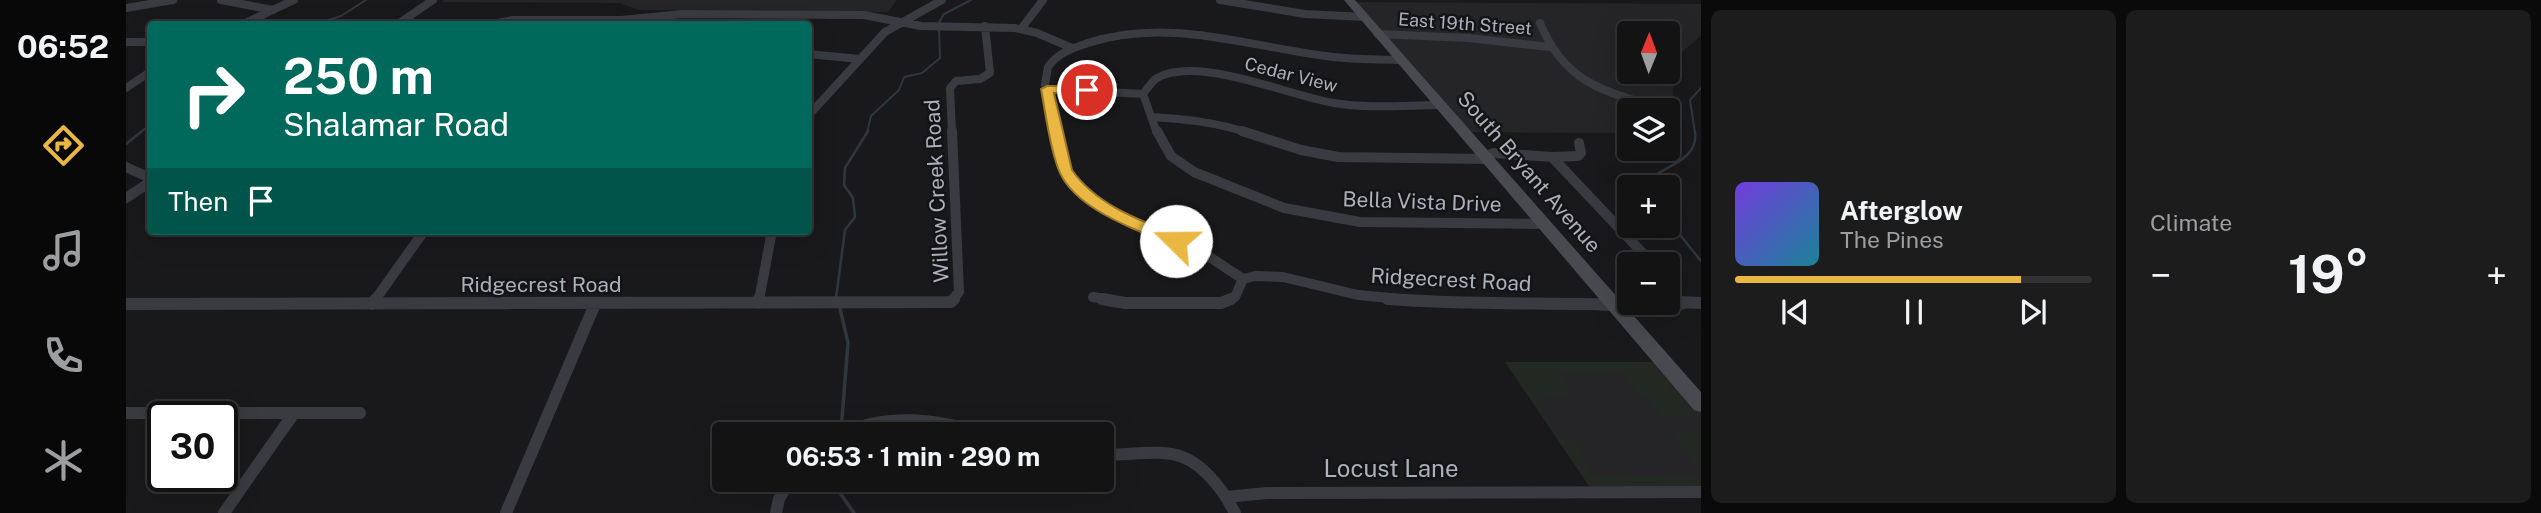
<!DOCTYPE html>
<meta charset="utf-8">
<style>
body{margin:0;font-family:"Public Sans",sans-serif;background:#1c1c1d;color:#f1f3f6;height:100vh;display:flex;flex-direction:column;font-size:26px;white-space:nowrap}
*{box-sizing:border-box;margin:0}
p{font-size:23px;color:#9d9ea0}
.icon{flex:none;width:38px;height:38px;fill:none;stroke:currentColor;stroke-width:2;stroke-linecap:round;stroke-linejoin:round}
.map{position:relative;flex:1;overflow:hidden}
.side{display:flex;flex-direction:column;gap:10px;padding:10px;background:#0a0a0b;width:840px}
.side>*{flex:none}
.banner{position:absolute;left:21px;top:21px;width:665px;height:214px;border-radius:7px;box-shadow:0 7px 28px #0002,0 0 0 2px #323234;background:#00695c;color:#fff;overflow:hidden}
.needle{width:46px;rotate:1deg}
.controls{position:absolute;left:1491px;top:21px;display:grid;gap:14px}
.controls a{display:grid;place-items:center;width:63px;height:63px;border-radius:7px;background:#131314;box-shadow:0 7px 28px #0002,0 0 0 2px #323234;font-size:35px}
.speed{position:absolute;left:21px;top:401px;display:flex;gap:14px;font-size:35px;font-weight:700;text-align:center}
.speed>*{display:grid;place-content:center;width:91px;height:91px;border-radius:50%;background:#131314;box-shadow:0 7px 28px #0002,0 0 0 2px #323234;line-height:1}
.speed .limit{border:4px solid #111;border-radius:10px;background:#fff;color:#111}
.pin{position:absolute;display:grid;place-items:center;width:60px;height:60px;color:#fff;margin:-30px;border:4px solid #fff;border-radius:50%;box-shadow:0 2px 7px #0007}
.me{position:absolute;width:77px;margin:-38px;rotate:292deg;stroke-linejoin:round;filter:drop-shadow(0 0 5px #0008)}
.turn{display:flex;align-items:center;gap:24px;height:147px;padding:0 21px;font-size:32px}
.turn .icon{width:91px;height:91px;stroke-width:2.5}
.turn b{display:block;font-size:49px;line-height:60px}
.then{display:flex;align-items:center;height:66px;padding:0 21px;background:#0003;gap:14px;font-size:26px}
.big{font-size:52px;font-weight:700;line-height:1.1}
.side .tile{flex:1;display:flex;flex-direction:column;justify-content:center;gap:10px;min-width:0;padding:0 24px;border-radius:10px;background:#1c1c1d}
.song{display:flex;align-items:center;gap:21px}
.cover{width:84px;height:84px;border-radius:10px;background:linear-gradient(135deg,hsl(260 70% 55%),hsl(190 70% 35%))}
.played{height:7px;border-radius:4px;background:linear-gradient(90deg,#eab742 80%,#323234 80%)}
.keys{display:flex;justify-content:space-around;direction:ltr}
.heat{display:flex;justify-content:space-between;align-items:center;font-size:38px;direction:ltr}
.side .tiles{flex:1;display:grid;gap:10px;grid-template-columns:repeat(2,1fr)}
.trip{position:absolute;left:586px;top:422px;width:402px;height:70px;border-radius:7px;background:#131314;box-shadow:0 7px 28px #0002,0 0 0 2px #323234;font-weight:700;line-height:70px;text-align:center}
main{display:flex;flex:1;min-height:0}
.tab-bar{display:flex;flex-direction:column;width:126px;justify-content:space-around;align-items:center;background:#080808;color:#9d9ea0}
.tab-bar .icon{width:49px;height:49px}
.tab-bar .selected{color:#eab742}
.tab-bar b{font-size:32px;color:#f1f3f6}
.map>svg:first-child{display:block}
.built{fill:#252528;fill-rule:evenodd}
.green{fill:#212922}
.lines{fill:none;stroke-linecap:round;stroke-linejoin:round}
.stream-far2{stroke:#2f373e;stroke-width:2}
.stream-far1{stroke:#2f373e;stroke-width:2.5}
.stream{stroke:#2f373e;stroke-width:3.5}
.street-far2{stroke:#3a3b40;stroke-width:8}
.street-far1{stroke:#3a3b40;stroke-width:10}
.street{stroke:#3a3b40;stroke-width:12}
.secondary{fill:#484a50;fill-rule:evenodd}
.route{fill:#eab742;stroke:#98772b;stroke-width:2}
.labels{text-anchor:middle;stroke-width:5;stroke-linejoin:round;paint-order:stroke}
.far-street-label{font-size:18px;fill:#acb0ba;stroke:#141416}
.street-label{font-size:21px;fill:#acb0ba;stroke:#141416}
.near-street-label{font-size:24px;fill:#acb0ba;stroke:#141416}
</style>
<main>
<nav class="tab-bar">
<b>06:52</b>
<svg class="icon selected" aria-label="directions" viewBox="0 0 24 24"><path d="M12 3l9 9-9 9-9-9zM9 14v-3h6M13 9l2 2-2 2"/></svg>
<svg class="icon" aria-label="music" viewBox="0 0 24 24"><path d="M9 18V5l10-2v13"/><circle cx="6" cy="18" r="3"/><circle cx="16" cy="16" r="3"/></svg>
<svg class="icon" aria-label="phone" viewBox="0 0 24 24"><path d="M5 4h4l2 5-3 2q2 4 5 5l2-3 5 2v4C11 20 4 13 5 4z"/></svg>
<svg class="icon" aria-label="climate" viewBox="0 0 24 24"><path d="M12 3v18M4 7l16 10M4 17L20 7"/></svg>
</nav>
<div class="map">
<svg width="1575" height="513" viewBox="0 0 1575 513">
<rect width="100%" height="100%" fill="#19191b"/>
<path class="built" d="M318 0H771L762 12 512 10 494 3 316 2Z
M1225 2 1575 4V36L1556 52 1547 90 1551 127 1542 132V110H1503V139L1487 133 1337 132ZM1503 33H1542V72H1503Z
M1379 362H1538L1575 405V492L1467 491Z"/>
<path class="green" d="M1379 362H1523L1561 406 1566 416 1535 415 1519 397H1513L1496 373H1466L1481 393H1477L1462 373 1432 372 1447 396H1427L1429 401 1424 396H1416L1419 401 1410 402 1434 438 1449 440 1457 452H1452L1468 476H1499L1482 452H1486L1503 476 1575 477V487L1463 486Z
M1551 430 1575 431V470L1546 436 1545 432Z"/>
<g class="lines">
<path class="stream-far2" d="M189 24 215 16 240 0
M812 24 818 14 845 0
M14 133 24 124
M741 133 745 116 773 90 778 77 796 73 814 58 813 28
M1569 133 1564 100 1575 88"/>
<path class="stream-far1" d="M0 144 16 131
M1522 187 1521 181C1539 165 1573 161 1569 131
M1542 220 1575 261
M710 298 719 230 729 217 727 198 718 185 719 168 742 131"/>
<path class="stream" d="M714 308 722 343 715 431
M711 480 712 490 728 513"/>
<path class="street-far2" d="M95 0 147 10
M1094 0 1179 14 1238 17
M0 8 47 0
M1414 23C1436 76 1469 90 1522 104
M117 24 168 0
M272 24 307 0
M367 24 387 20H495L557 14 738 15 795 26 889 28 911 33 946 48
M895 29 917 0
M1252 34 1342 38 1424 47
M0 42H24
M682 54 734 59
M0 88 24 72
M921 89 1017 94
M1017 94 1031 133
M1017 94C1021 89 1026 81 1031 78 1073 55 1163 96 1208 103 1243 109 1280 105 1315 105
M682 116 759 32 816 0
M1025 117C1058 119 1090 122 1122 133
M826 133 824 88 830 81 854 79 864 73 859 26
M928 133 919 84 922 67C931 53 947 48 962 43 1042 17 1120 46 1200 56 1225 60 1250 59 1275 60"/>
<path class="street-far1" d="M826 131 833 292 826 300
M928 131 942 175 966 200 1007 224 1076 252 1117 279
M1031 131 1045 156 1068 172 1158 208 1234 222 1418 224
M1116 131 1175 150 1212 157 1360 159
M1358 157 1368 153 1426 157 1527 264
M1426 157 1452 156 1455 153 1453 143
M0 167 24 178
M0 198 24 182
M967 297 985 300
M249 300 298 231
M633 300 646 231
M1101 300 1109 297 1117 279 1129 276 1157 277 1232 295 1285 300
M1492 300 1496 296H1503"/>
<path class="street" d="M976 299 999 303H1095L1105 299
M1262 299C1327 304 1392 303 1456 304 1491 304 1523 310 1558 303
M1553 302 1575 303
M632 303 633 299
M0 304 825 302 828 299
M246 304 250 299
M1488 304 1493 299
M0 413H234
M715 434C768 410 812 422 866 434
M976 455C1038 454 1061 440 1100 497L1141 493 1575 492
M1100 497 1109 513
M98 513 168 413
M380 513 469 304
M650 513 653 499 664 480"/>
<path class="secondary" d="M1218 0H1229L1575 392V412L1568 410Z"/>
</g>
<path class="route" d="M921 86H961L967 90 961 93H928L946 170C971 206 1016 221 1056 237L1058 241 1056 244C1043 248 1027 237 1015 232 986 220 943 200 932 168 923 144 920 115 915 89Z"/>
<g class="labels">
<g class="far-street-label">
<text transform="translate(1339 24) rotate(4)" y="6">East 19th Street</text>
<text transform="translate(1165 75) rotate(14)" y="6">Cedar View</text>
</g>
<g class="street-label">
<text transform="translate(1403 172) rotate(49)" y="7">South Bryant Avenue</text>
<text transform="translate(811 191) rotate(-93)" y="7">Willow Creek Road</text>
<text transform="translate(1296 202) rotate(2)" y="7">Bella Vista Drive</text>
<text transform="translate(1325 280) rotate(3)" y="7">Ridgecrest Road</text>
<text x="415" y="292">Ridgecrest Road</text>
</g>
<g class="near-street-label">
<text x="1265" y="477">Locust Lane</text>
</g>
</g>
</svg>
<div class="controls">
<a><svg class="needle" viewBox="-14 -14 28 28"><path d="M0-13l5 13h-10z" fill="#e53935"/><path d="M0 13l5-13h-10z" fill="#9d9ea0"/></svg></a>
<a><svg class="icon" aria-label="layers" viewBox="0 0 24 24"><path d="M12 4l9 5-9 5-9-5zM3 14l9 5 9-5"/></svg></a>
<a>+</a>
<a>−</a>
</div>
<div class="speed"><div class="limit">30</div></div>
<div class="pin" style="left:961px;top:90px;background:#d93025"><svg class="icon" aria-label="arrive" viewBox="0 0 24 24"><path d="M6 21V4h12l-3 4 3 4H6"/></svg></div>
<svg class="me" style="left:1050px;top:241px" viewBox="-20 -20 40 40"><circle r="19" fill="#fff"/><path d="M0-13L10 11 0 6-10 11z" fill="#eab742"/></svg>
<div class="trip">06:53 · 1 min · 290 m</div>
<div class="banner">
<div class="turn"><svg class="icon" aria-label="right" viewBox="0 0 24 24"><path d="M7 20v-9h11M14 6l5 5-5 5"/></svg><div><b>250 m</b>Shalamar Road</div></div>
<div class="then">Then<svg class="icon" aria-label="arrive" viewBox="0 0 24 24"><path d="M6 21V4h12l-3 4 3 4H6"/></svg></div>
</div>
</div>
<section class="side">
<div class="tiles">
<div class="tile">
<div class="song"><i class="cover"></i><div><b>Afterglow</b><p>The Pines</p></div></div>
<div class="played"></div>
<div class="keys"><svg class="icon" aria-label="previous" viewBox="0 0 24 24"><path d="M18 5L8 12l10 7zM5 5v14"/></svg><svg class="icon" aria-label="pause" viewBox="0 0 24 24"><path d="M8 5v14M16 5v14"/></svg><svg class="icon" aria-label="next" viewBox="0 0 24 24"><path d="M6 5l10 7-10 7zM19 5v14"/></svg></div>
</div>
<div class="tile"><p>Climate</p>
<div class="heat"><a>−</a><b class="big">19°</b><a>+</a></div>
</div>
</div>
</section>
</main>
